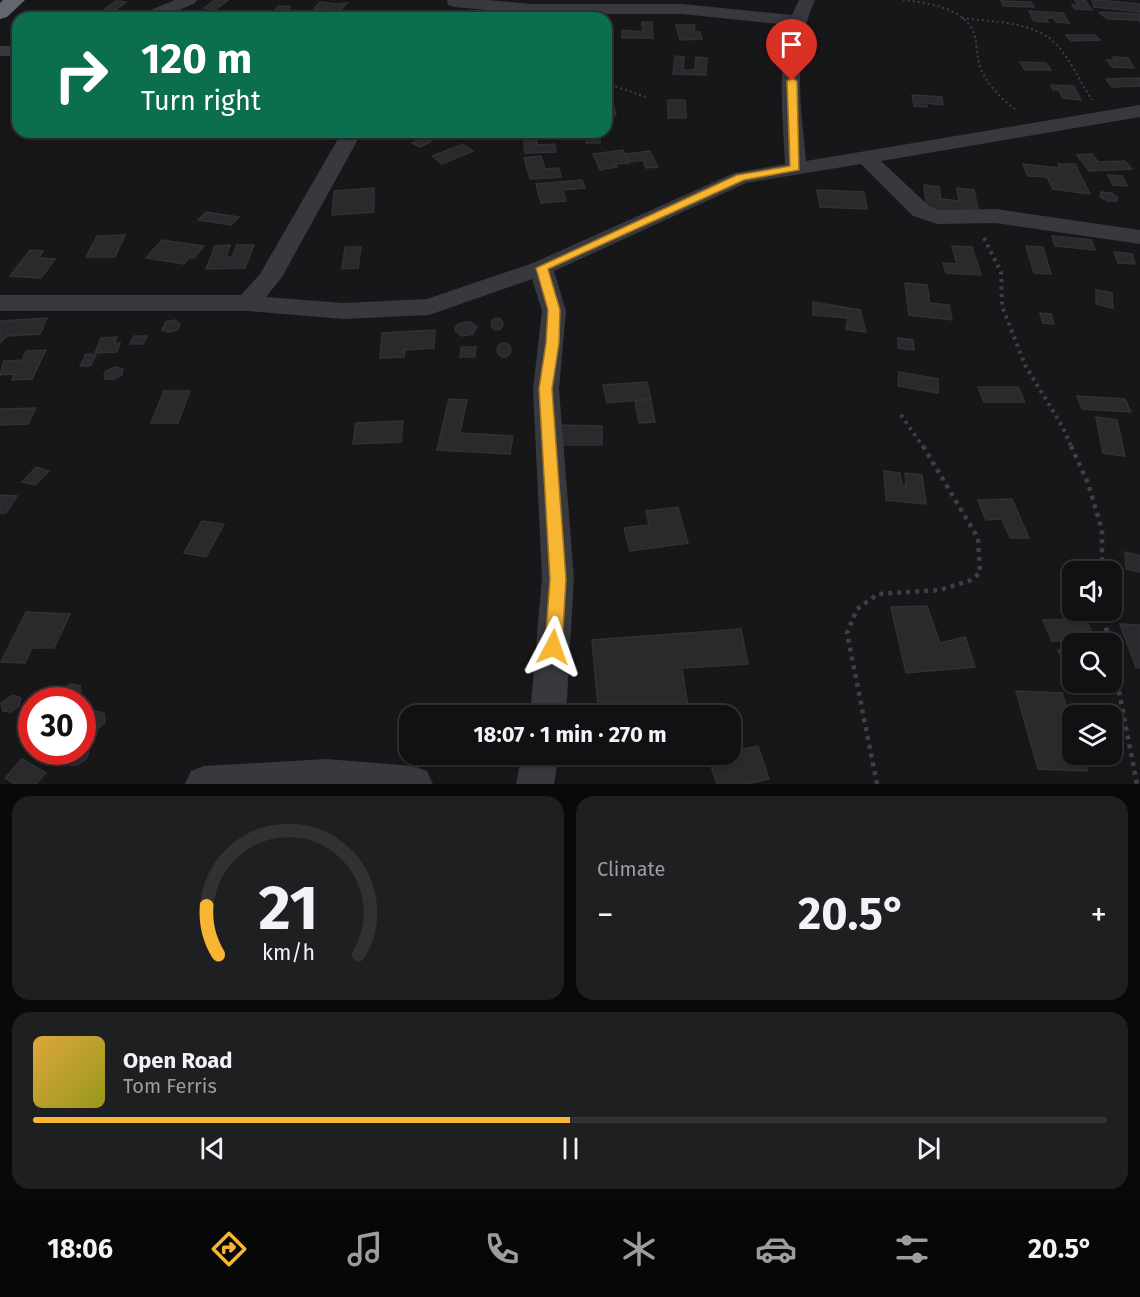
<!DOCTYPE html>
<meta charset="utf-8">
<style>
body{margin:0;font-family:"Fira Sans",sans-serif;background:#1e1f21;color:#f1f3f6;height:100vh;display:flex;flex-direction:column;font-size:22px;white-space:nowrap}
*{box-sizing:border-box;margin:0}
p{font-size:20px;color:#9c9da0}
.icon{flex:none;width:33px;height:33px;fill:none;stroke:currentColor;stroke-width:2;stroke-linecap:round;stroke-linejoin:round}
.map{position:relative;height:784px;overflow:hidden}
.side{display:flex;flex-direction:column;gap:12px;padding:12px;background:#09090a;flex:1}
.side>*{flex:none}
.hud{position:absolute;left:12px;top:12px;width:600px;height:126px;border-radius:18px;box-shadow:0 2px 4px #0004,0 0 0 2px #303133;background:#0b6e4f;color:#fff;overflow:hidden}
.controls{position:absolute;left:1062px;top:561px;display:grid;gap:12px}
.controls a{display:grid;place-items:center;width:60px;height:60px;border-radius:12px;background:#111113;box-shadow:0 2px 4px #0004,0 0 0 2px #303133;font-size:30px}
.speed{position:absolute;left:18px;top:687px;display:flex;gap:12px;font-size:30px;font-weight:700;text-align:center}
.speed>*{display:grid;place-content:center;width:78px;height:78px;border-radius:50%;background:#111113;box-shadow:0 2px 4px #0004,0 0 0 2px #303133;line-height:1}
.speed .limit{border:9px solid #d22;background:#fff;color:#111}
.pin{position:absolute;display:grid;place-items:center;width:51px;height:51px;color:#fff;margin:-62px -26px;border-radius:50% 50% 50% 0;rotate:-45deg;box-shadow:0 0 6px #0007}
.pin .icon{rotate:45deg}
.me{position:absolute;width:66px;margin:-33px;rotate:4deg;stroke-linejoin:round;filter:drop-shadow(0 0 4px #0008)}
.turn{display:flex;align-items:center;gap:21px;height:126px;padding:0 30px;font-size:27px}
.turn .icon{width:78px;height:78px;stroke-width:2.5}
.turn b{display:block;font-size:42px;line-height:51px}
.big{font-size:45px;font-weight:700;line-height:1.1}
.side .tile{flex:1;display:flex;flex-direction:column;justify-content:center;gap:9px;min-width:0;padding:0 21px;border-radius:18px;background:#1e1f21}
.side .dial{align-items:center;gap:0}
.dial svg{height:156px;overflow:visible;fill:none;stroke:#303133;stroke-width:7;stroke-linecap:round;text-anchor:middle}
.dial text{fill:#f1f3f6;stroke:none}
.song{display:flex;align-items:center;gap:18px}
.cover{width:72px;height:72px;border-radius:9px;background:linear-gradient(135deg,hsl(40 70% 55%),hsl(60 70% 35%))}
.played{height:6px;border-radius:3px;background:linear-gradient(90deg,#f7b532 50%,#303133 50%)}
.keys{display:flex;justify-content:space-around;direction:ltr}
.heat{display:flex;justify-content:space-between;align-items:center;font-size:33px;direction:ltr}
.side .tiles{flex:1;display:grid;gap:12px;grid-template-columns:1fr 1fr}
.tile:last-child{grid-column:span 2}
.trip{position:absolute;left:399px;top:705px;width:342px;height:60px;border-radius:18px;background:#111113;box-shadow:0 2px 4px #0004,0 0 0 2px #303133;font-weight:700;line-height:60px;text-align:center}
.dock{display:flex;height:96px;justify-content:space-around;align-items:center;background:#070708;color:#9c9da0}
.dock .icon{width:42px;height:42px}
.dock .on{color:#f7b532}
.dock b{font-size:27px;color:#f1f3f6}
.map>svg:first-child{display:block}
.building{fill:#2a2a2d;stroke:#313135;stroke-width:1.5}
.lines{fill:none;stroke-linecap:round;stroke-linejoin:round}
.path-far2{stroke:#3e4046;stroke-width:2;stroke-dasharray:2 3;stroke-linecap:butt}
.path-far1{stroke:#3e4046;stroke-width:4;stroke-dasharray:3 4.5;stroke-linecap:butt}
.path{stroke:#3e4046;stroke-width:4.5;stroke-dasharray:4 5;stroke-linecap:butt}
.minor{fill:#38393f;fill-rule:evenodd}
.highway{fill:#646770;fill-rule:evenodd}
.route{fill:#f7b532;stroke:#a17620;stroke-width:1.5}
</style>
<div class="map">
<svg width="1140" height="784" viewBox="0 0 1140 784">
<rect width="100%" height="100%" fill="#171719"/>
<path class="building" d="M215 0H228L215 10 204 8Z
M1075 0H1085L1092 10 1075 9 1072 5H1078Z
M1098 0 1140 4V12L1094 7 1092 1Z
M116 1 126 2 114 11 105 9Z
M1001 1 1031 2 1034 7 1003 6Z
M320 2 337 4 347 3 340 11 314 9Z
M278 6 290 7 288 10 299 11 295 16 272 15Z
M1029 11 1063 13 1069 23 1056 22 1054 18H1046L1048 22 1034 21Z
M1103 12 1140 14V22L1138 20 1108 19 1099 13Z
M320 14 339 15 336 18H304L317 17Z
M642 22H652L653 38H622V30L643 32Z
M676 25H695L694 32H700L702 39 680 40Z
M1066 35H1095L1100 40 1071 41Z
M675 56 684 57 683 70H695L696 57 707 58 706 75 673 74Z
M1113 57 1128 58 1134 68 1112 67 1107 60H1115Z
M1020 62 1046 63 1051 70H1025Z
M1140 78V86L1112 87 1106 79Z
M1051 85 1074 86 1081 100 1063 98 1059 90H1053Z
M912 95 942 97 943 105 926 103 927 107 914 106Z
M668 100H685L686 118H668Z
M613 104 616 115H606V105Z
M523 132H536L537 145 555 144 556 152 525 153Z
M586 132H600V143H586Z
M423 137 432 141 420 147 412 143Z
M463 144 473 151 442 164 432 156Z
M623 150 629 163 615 164 617 167 600 170 593 154Z
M650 151 658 167 646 168 643 160 629 162 625 154Z
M1092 154 1098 162 1125 161 1132 169 1089 171 1077 155Z
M541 156 545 169 559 168 561 177 530 179 524 158Z
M1023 164 1060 168 1058 164H1075L1090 194 1053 189 1047 177 1028 176Z
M1108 175 1122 176 1127 186 1113 185Z
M582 180 585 188 563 190 566 201 541 203 536 184Z
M924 185 939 187 941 199 959 201 957 188 974 190 979 214 927 209Z
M374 188V197H370V200L374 199V212L332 215 334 191Z
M817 190 864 192 867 209 820 207Z
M1101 192 1112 193 1118 198 1116 201H1108L1100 197Z
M206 212 239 217 231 225 198 220Z
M125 235 115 257H86L97 236Z
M1052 236 1091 240 1095 250 1055 246Z
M162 240 204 246 194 258H189L184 264 146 258Z
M230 245 226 257H232L237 245H254L245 268 206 269 215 246Z
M952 246 972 247 981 275 946 273 943 263 957 264Z
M1026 246 1043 247 1051 274 1034 273Z
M345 247H361L358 268 342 269Z
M30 250 43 251 39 258 55 259 41 278 10 276Z
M1114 252 1132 254 1135 264 1118 263Z
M905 283 927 285 930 303 949 305 952 320 909 315Z
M1096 290 1112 293 1113 308 1096 304Z
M813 302 860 310 866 332 846 329 848 318 813 315Z
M1040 313 1051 314 1054 324 1043 323Z
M47 318 40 334 7 336 0 343V321Z
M491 324a6 6 0 1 1 12 0a6 6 0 1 1-12 0Z
M175 320 180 324 177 330 169 332 162 330 166 322Z
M471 322 477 327 473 334 462 336 455 331 456 326 461 323Z
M435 330 434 348 405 350 404 357 380 358 382 333Z
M134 336H147L143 344H130Z
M117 337 114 344 120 343 117 352 95 353 101 338Z
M898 338 913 340 914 350 898 348Z
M497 350a7 7 0 1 1 14 0a7 7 0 1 1-14 0Z
M461 347H476L475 357H460Z
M46 350 32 379 12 380 14 374 0 375 4 361 22 360 26 351Z
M86 354 96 355 90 366H80Z
M115 367 123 369 122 375 114 379H105L104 375 106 371Z
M899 372 938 379V393L898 386Z
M647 382 651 399 607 403 603 385Z
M978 387H1018L1025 402H984Z
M164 391H190L178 423H151Z
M1077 396 1125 399 1131 412 1082 409Z
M449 399 467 400 460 433 513 436 510 454 437 450Z
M651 401 655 422 639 423 635 402Z
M36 408 28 424 0 425V409Z
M1096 417 1117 420 1125 456 1103 453Z
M403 421 401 442 353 444 356 423Z
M553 425 602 426V445H553Z
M36 467 49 471 35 485 22 482Z
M884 471 900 473 902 485 906 486 905 473 922 475 926 504 886 500Z
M0 495 17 496 6 513H0Z
M1012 499 1029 538H1010L1002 519 986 520 978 500Z
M678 507 688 543 630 551 624 528 649 525 646 511Z
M202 521 224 524 206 557 184 553Z
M1125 552 1140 556V572L1126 569Z
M927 606 940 643 965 637 975 667 906 673 891 607Z
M26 612 70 614 54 648H32L25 663 1 662Z
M1086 619 1096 644H1072V646L1070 641H1052L1043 620Z
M1120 624 1140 625V668L1136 667Z
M741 629 748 664 682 668 689 714 599 716 592 640Z
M1058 650H1072V671H1067Z
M70 684 80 686 81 691 74 699 64 700 61 696 62 691Z
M1016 691 1062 693 1072 725V754H1082L1087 771 1038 769Z
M13 695 21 698 19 706 11 712 3 711 1 703Z
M95 711 104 713 105 722 97 730 86 731 83 722Z
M730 724 739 750 758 746 769 779 746 784H717L707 754H730Z
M82 746 86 747 89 752 86 759 77 765H70L67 760 68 754 69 752H82Z
M22 759 46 773 36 784H15L5 778Z"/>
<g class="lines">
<path class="path-far2" d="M903 0C925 3 957 6 971 27 977 36 976 48 978 58 981 79 1000 98 1016 110
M962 18C992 22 1034 21 1056 44 1071 60 1080 82 1092 100
M606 83 646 97"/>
<path class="path-far1" d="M984 238 1001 272 1002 306 1025 365 1062 426 1072 448
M901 415 924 448"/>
<path class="path" d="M1071 446 1088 483 1102 530V572
M1103 610 1109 644
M1112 656 1137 784
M877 784 847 633 857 609 878 594 940 590 971 580 980 573 978 538 923 446"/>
<path class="minor" d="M175 0H197L195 3 161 18H139L141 14Z
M447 0H487L533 4H682L792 15 799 0H815C792 51 801 106 806 161L1140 105V117L881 161 929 206 939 210 996 209 1140 230V244L996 223 937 224 913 216 861 164 746 183 554 271 566 311 559 389 574 578 566 716H530L542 578 533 389 542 311 532 279 429 315 343 319 248 311H0V295H241L260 274 342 132H362L282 277 266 297 343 303 427 299 533 263 734 173 785 164C783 118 777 70 789 25L682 14H533L454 7 448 5Z
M0 46H18V56H0Z
M522 754H559L554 784H516Z
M326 759 414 766 427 771 433 784H185L191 771 204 766Z"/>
<path class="highway" d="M3 0H25L7 17 0 19V3Z"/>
</g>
<path class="route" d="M792 78 797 81 799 170 744 180 548 269 560 310 559 343 552 389 566 579 562 647 559 652 553 654 547 652 545 647 550 579 539 389 546 343 548 310 536 268 737 175 790 166 787 81Z"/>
</svg>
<div class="controls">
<a><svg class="icon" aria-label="sound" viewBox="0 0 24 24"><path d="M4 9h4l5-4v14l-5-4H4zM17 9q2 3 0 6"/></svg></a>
<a><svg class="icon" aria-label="search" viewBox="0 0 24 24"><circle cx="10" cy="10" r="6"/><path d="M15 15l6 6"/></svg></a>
<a><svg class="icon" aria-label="layers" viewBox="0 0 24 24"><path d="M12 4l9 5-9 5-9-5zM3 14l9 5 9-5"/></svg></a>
</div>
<div class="speed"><div class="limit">30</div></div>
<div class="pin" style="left:792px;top:81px;background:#d93025"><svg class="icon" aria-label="arrive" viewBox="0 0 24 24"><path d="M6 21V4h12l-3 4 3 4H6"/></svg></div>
<svg class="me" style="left:553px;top:647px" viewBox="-20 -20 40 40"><path d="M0-17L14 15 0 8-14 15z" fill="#f7b532" stroke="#fff" stroke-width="4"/></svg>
<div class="trip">18:07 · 1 min · 270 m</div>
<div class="hud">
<div class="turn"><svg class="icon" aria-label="right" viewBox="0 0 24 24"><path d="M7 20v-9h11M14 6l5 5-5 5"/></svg><div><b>120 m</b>Turn right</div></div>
</div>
</div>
<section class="side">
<div class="tiles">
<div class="tile dial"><svg viewBox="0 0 100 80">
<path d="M14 69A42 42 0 1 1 86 69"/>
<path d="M14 69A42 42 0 0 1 8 44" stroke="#f7b532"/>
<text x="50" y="56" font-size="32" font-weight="700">21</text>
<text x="50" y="72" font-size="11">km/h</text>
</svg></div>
<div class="tile"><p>Climate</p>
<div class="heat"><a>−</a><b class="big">20.5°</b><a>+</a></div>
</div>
<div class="tile">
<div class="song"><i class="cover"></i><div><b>Open Road</b><p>Tom Ferris</p></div></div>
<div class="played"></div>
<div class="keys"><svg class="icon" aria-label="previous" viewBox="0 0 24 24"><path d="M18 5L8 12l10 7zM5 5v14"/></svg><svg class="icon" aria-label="pause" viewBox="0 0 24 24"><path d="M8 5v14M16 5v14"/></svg><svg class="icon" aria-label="next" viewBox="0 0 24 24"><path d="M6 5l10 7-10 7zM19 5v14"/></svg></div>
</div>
</div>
</section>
<nav class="dock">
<b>18:06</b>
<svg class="icon on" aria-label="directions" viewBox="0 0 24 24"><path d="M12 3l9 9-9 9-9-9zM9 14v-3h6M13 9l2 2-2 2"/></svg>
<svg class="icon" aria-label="music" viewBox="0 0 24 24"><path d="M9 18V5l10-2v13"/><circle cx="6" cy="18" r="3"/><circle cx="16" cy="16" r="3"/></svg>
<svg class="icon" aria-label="phone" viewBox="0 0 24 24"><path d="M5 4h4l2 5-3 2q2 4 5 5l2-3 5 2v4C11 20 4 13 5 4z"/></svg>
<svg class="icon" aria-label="climate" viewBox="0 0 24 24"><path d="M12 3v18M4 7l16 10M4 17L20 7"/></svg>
<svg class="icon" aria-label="car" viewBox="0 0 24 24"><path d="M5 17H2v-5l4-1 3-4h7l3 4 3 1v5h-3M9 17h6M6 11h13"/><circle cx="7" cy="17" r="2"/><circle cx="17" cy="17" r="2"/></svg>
<svg class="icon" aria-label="filters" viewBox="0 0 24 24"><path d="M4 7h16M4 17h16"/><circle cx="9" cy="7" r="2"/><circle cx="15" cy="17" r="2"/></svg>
<b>20.5°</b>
</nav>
